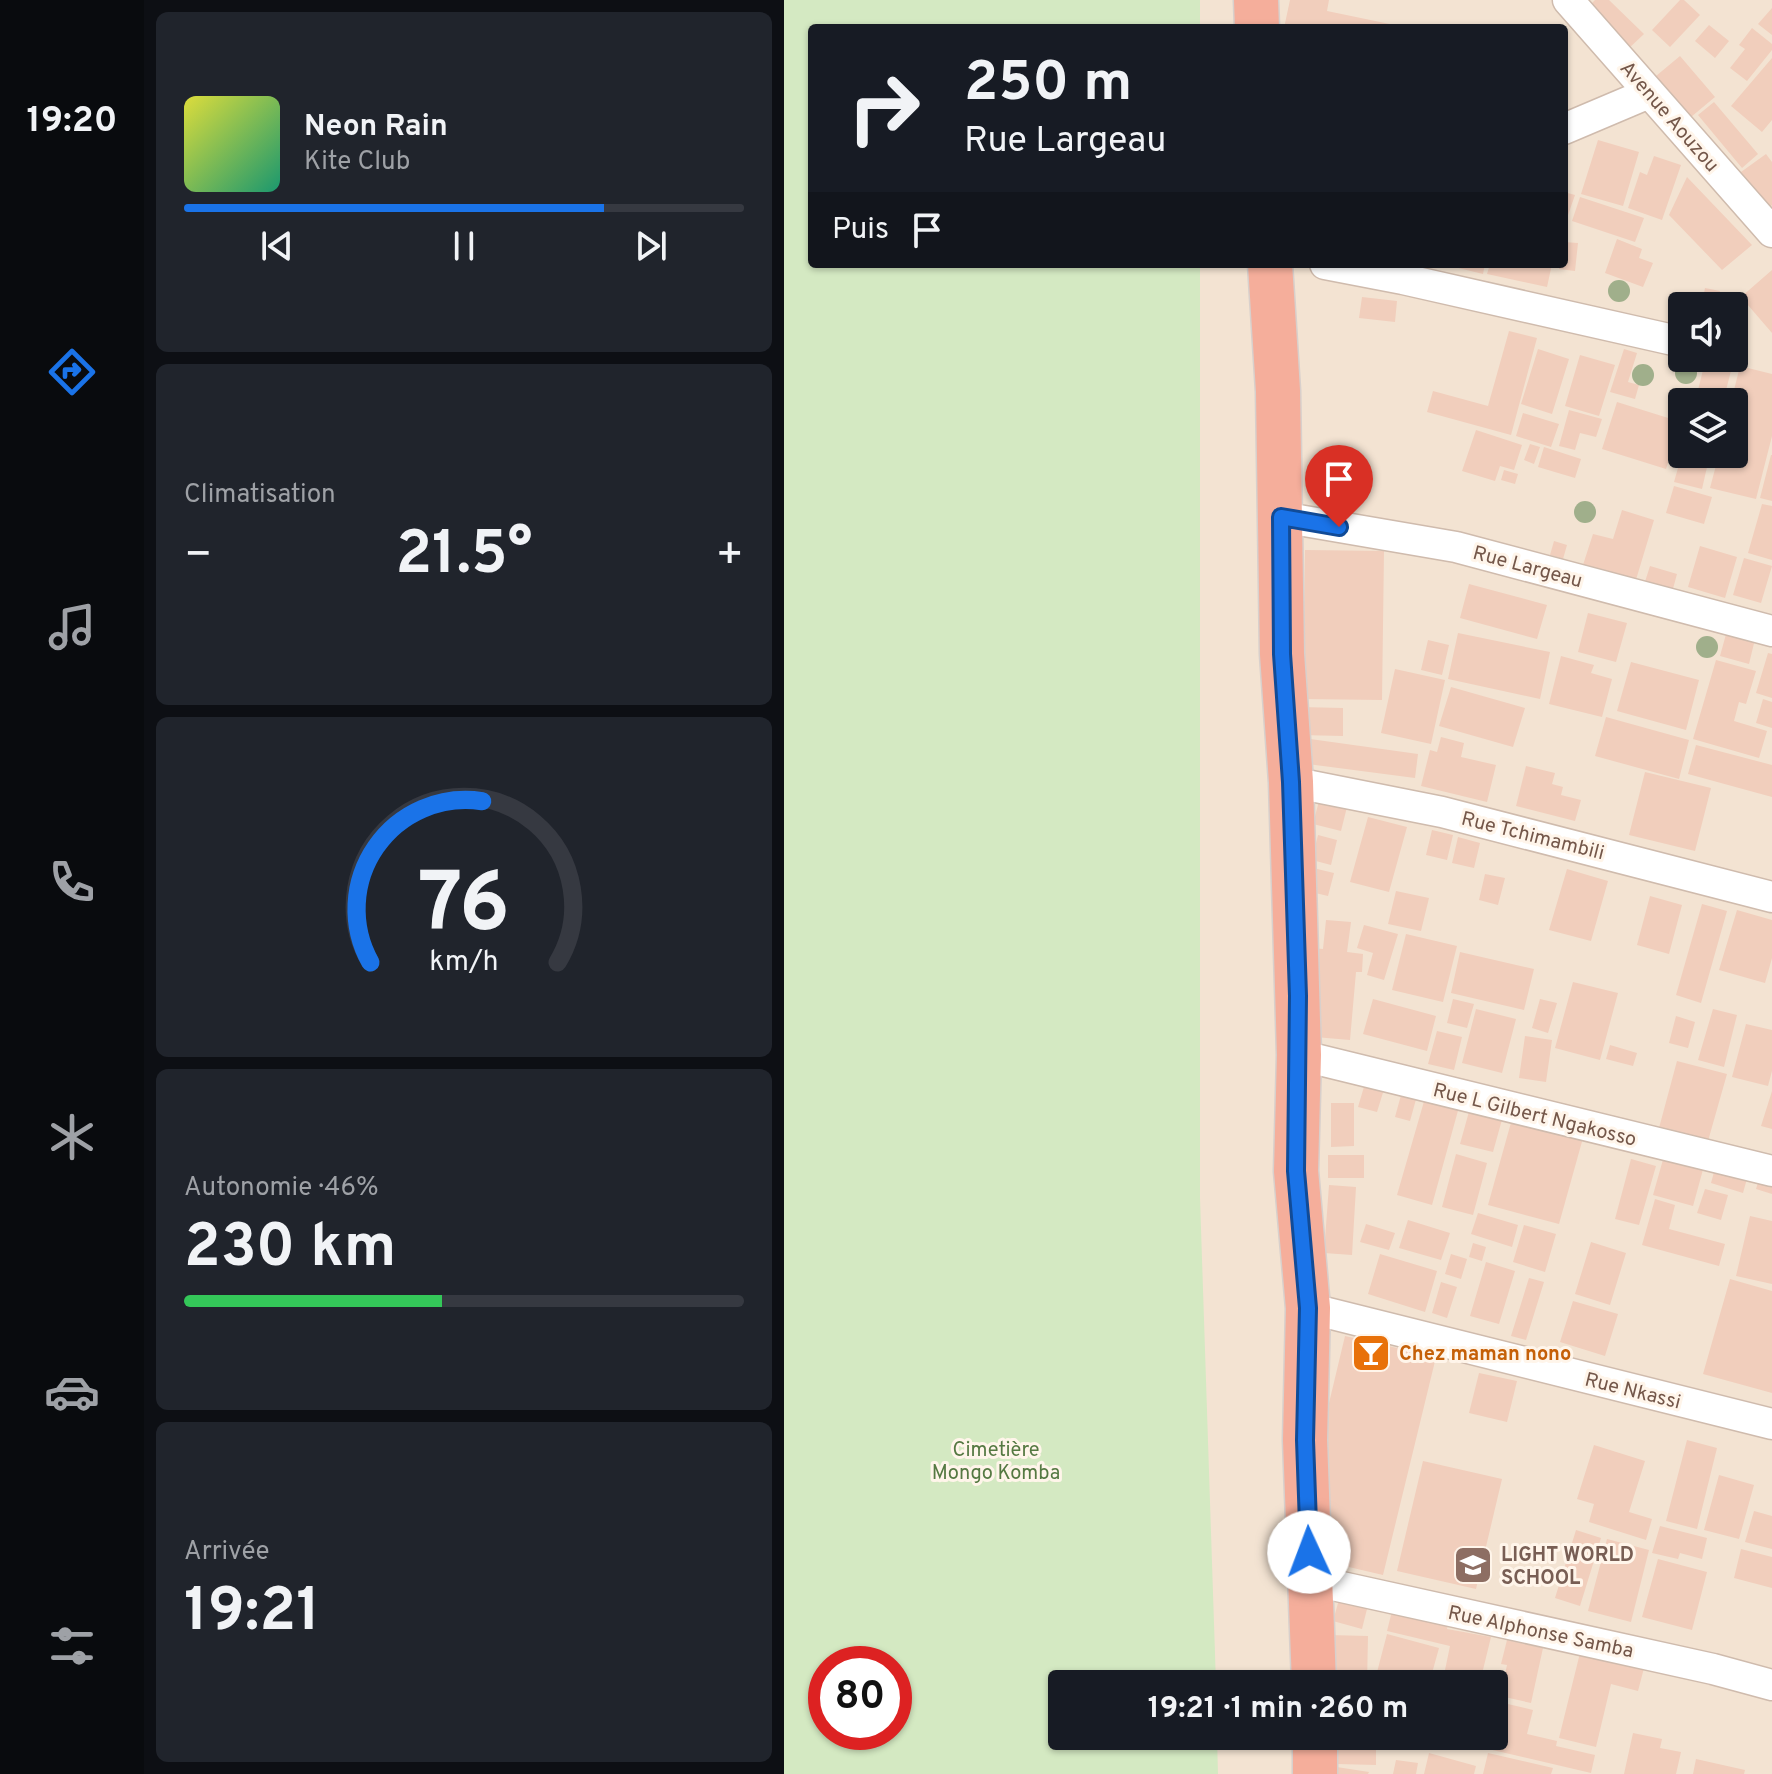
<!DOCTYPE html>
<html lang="fr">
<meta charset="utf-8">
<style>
body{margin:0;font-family:Overpass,sans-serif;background:#20242c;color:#f1f3f6;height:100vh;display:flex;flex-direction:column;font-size:30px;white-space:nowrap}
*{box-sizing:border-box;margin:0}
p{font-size:26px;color:#9ea1a6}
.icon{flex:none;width:44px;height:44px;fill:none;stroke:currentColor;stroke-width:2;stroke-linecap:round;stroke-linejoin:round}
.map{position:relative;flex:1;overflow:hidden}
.side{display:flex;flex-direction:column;gap:12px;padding:12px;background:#0d0f14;width:640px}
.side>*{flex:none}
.hud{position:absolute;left:24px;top:24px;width:760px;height:244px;border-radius:8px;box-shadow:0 2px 6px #0004;background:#171b24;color:#f1f3f6;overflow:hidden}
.controls{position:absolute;left:884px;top:292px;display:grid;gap:16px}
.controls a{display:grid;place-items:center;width:80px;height:80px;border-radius:8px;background:#171b24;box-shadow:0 2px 6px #0004;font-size:40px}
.speed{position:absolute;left:24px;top:1646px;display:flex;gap:16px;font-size:40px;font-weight:700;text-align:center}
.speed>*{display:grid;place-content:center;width:104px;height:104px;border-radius:50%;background:#171b24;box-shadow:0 2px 6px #0004;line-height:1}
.speed .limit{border:12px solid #d22;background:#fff;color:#111}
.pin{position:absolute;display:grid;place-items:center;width:68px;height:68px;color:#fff;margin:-82px -34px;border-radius:50% 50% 50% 0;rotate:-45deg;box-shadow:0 0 8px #0007}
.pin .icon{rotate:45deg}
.me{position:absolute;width:88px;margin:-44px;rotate:358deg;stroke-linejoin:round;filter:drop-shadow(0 0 6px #0008)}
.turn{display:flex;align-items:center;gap:28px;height:168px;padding:0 24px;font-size:36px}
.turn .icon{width:104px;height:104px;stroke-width:2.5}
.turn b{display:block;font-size:56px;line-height:68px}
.then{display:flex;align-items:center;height:76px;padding:0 24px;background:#0003;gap:16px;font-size:30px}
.big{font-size:60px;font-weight:700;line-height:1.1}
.side .tile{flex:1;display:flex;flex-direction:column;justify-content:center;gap:12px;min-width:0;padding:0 28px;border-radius:12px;background:#20242c}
.side .dial{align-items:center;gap:0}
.dial svg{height:208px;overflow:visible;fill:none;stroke:#363941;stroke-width:7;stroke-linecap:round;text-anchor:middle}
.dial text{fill:#f1f3f6;stroke:none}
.song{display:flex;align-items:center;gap:24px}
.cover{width:96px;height:96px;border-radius:12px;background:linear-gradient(135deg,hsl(60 70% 55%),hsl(160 70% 35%))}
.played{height:8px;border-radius:4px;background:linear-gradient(90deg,#1a73e8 75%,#363941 75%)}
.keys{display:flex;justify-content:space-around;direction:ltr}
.heat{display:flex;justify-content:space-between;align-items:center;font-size:44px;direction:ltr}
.charge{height:12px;border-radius:6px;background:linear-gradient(90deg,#34c759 46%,#363941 0)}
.trip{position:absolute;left:264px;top:1670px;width:460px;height:80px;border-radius:8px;background:#171b24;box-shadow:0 2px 6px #0004;font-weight:700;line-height:80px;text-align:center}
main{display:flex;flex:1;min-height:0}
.tabs{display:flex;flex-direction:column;width:144px;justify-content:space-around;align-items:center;background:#090b0e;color:#9ea1a6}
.tabs .icon{width:56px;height:56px}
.tabs .active{color:#1a73e8}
.tabs b{font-size:36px;color:#f1f3f6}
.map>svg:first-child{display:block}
.residential{fill:#f3e3d2;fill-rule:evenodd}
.green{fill:#d4e9c2;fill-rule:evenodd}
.building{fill:#f1cebc}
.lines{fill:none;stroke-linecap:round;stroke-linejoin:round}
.street-casing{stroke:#cfbbad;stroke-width:33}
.highway-casing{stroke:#d8d0cc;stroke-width:47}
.street{stroke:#fff;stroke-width:30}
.highway{stroke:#f5ae9b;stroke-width:44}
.tree{fill:#a0af8b}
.route-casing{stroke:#114b97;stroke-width:20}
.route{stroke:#1a73e8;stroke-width:14}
.labels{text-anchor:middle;stroke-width:6;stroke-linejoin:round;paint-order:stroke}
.street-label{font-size:20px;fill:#74574a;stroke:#fff5ea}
.food-label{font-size:20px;font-weight:bold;fill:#c56008;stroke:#fff5ea;text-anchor:start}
.park-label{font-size:20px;fill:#557942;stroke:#fff5ea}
.education-label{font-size:20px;font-weight:bold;fill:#785e54;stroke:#fff5ea;text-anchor:start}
</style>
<main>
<nav class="tabs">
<b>19:20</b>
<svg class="icon active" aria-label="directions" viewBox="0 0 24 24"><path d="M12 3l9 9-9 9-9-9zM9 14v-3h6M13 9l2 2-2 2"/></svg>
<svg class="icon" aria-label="music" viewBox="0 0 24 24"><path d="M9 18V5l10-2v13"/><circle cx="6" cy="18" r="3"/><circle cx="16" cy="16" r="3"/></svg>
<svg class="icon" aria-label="phone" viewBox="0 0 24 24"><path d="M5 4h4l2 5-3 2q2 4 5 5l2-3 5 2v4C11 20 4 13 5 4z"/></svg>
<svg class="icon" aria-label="climate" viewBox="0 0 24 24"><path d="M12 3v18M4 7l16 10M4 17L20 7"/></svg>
<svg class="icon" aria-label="car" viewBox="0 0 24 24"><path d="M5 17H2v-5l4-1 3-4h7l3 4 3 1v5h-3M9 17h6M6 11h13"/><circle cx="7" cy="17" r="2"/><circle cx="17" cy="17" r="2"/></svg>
<svg class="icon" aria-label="filters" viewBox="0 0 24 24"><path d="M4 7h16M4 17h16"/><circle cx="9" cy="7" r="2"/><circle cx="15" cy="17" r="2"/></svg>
</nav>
<section class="side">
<div class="tile">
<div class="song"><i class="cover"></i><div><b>Neon Rain</b><p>Kite Club</p></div></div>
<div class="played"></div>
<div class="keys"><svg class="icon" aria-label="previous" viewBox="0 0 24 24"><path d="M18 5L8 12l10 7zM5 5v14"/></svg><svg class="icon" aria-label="pause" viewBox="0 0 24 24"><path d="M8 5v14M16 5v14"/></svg><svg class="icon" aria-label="next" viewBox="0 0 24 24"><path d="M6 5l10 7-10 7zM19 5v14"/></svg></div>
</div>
<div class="tile"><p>Climatisation</p>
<div class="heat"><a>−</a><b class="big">21.5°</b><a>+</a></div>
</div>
<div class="tile dial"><svg viewBox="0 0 100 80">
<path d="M14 69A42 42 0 1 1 86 69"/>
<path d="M14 69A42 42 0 0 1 57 7" stroke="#1a73e8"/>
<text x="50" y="56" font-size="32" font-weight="700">76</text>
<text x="50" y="72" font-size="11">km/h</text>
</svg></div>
<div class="tile"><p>Autonomie · 46%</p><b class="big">230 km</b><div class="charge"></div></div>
<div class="tile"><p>Arrivée</p><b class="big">19:21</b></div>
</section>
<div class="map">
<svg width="988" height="1774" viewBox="0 0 988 1774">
<rect width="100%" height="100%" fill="#fcf1e4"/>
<path class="residential" d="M0 0H988V1774H0ZM28 28H780V264H28ZM898 306H950V358H898ZM898 402H950V454H898ZM42 1664H110V1732H42ZM278 1684H710V1736H278Z"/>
<path class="green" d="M0 0H416V28H28V264H416V1198L432 1684H278V1736H433L434 1774H0ZM42 1664H110V1732H42Z"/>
<path class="building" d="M506 0H545L543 11 625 28H500Z
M811 0H825L860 34 843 50 801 10Z
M896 0H900L916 15 886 47 868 30Z
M988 8V35L974 24Z
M925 25 945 41 931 58 911 41Z
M968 28 988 44V50L963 81 946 68 961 49 955 45Z
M896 56 931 97 907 117 872 76Z
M988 58V120L978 132 947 106Z
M930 102 974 154 958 168 914 115Z
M814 140 855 152 839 206 797 194Z
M982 154 988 162V205L984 209 957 172Z
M870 156 897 165 878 220 844 208 856 172 863 175Z
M903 177 968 245 938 270 885 215Z
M780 192 791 195 783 218 780 217Z
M796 197 860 218 851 242 788 221Z
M833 239 858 249 855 258 869 263 859 287 821 273Z
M780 242 794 243 791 271 775 269V264H780Z
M658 264H701L699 274Z
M706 264H768L763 287 703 274Z
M988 270V333L957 297Z
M921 288 936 291 933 306 918 303Z
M578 297 613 301 611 322 575 318Z
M950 311 958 314 951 336H950Z
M725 331 753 338 727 435 643 412 649 391 704 406Z
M754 349 785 359 768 414 737 404Z
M840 349 853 353 844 382 855 385 851 399 826 392Z
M796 355 831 365 815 416 781 406Z
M922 358 949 363 939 402H911Z
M956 366 988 374V436L972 499 926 488 935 454H950V402H947Z
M833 402 897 422 882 469 818 449Z
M785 410 818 419 812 437 796 433 791 450 775 446Z
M739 413 775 424 767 447 732 436Z
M692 430 738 445 730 470 716 466 711 481 678 471Z
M746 444 756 447 750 464 740 460Z
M760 447 797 459 791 478 754 467Z
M898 454H926L918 489 890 482Z
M987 455H988V501L976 498Z
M720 470 734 474 731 484 717 480Z
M890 486 928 497 920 524 882 513Z
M978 504 988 506V560L964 553Z
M838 510 870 520 851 583 798 568 809 534 829 539Z
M770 541 783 545 779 559 766 555Z
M916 546 953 557 941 598 904 587Z
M521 550 600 551 598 700 519 699Z
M960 558 988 566 977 603 949 595Z
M866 566 893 574 887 596 859 588Z
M685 584 763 605 753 639 676 618Z
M804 613 843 623 832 662 794 652Z
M944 627 972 635 965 664 936 656Z
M674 633 766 652 756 699 664 679Z
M644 640 665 645 658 675 637 670Z
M984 653 988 654V698L972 693Z
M777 656 810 665 807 673 828 679 818 717 765 704Z
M932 660 972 671 962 704 955 702 950 721 983 731 975 758 909 739Z
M847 662 915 680 902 730 833 711Z
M611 669 661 680 647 744 597 733Z
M667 687 741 708 729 747 655 726Z
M979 699 988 702V728L972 723Z
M516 707 559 708V736L516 735Z
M822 717 905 740 895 779 811 756Z
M657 737 680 743 677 757 712 765 703 802 637 786 646 750 653 752Z
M519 738 634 754 631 778 516 763Z
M912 745 988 765V797L904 774Z
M742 766 771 773 768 784 779 787 777 795 797 800 791 821 732 806Z
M861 772 927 788 911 851 845 835Z
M535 801 563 807 557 831 529 824Z
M584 817 623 827 605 892 566 882Z
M648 830 669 835 663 860 642 855Z
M534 835 553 840 547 865 528 860Z
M674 837 696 843 690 868 668 863Z
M529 868 550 873 544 896 523 891Z
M783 869 824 881 807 941 765 930Z
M701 874 721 878 714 905 695 900Z
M612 891 645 898 637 931 604 924Z
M866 896 898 905 885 954 853 945Z
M918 904 943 911 917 1003 892 995Z
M953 910 988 920V958L981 983 935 970Z
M542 920 567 922 563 952 579 954 578 972H572L566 1040 519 1036 527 948 539 949Z
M580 925 614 934 600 980 583 975 589 953 573 948Z
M622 934 673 946 659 1002 608 990Z
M676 952 750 969 740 1010 667 993Z
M789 982 834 993 816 1060 771 1048Z
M589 999 652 1016 643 1051 579 1034Z
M669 999 690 1004 683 1028 663 1023Z
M756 999 773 1003 764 1033 748 1028Z
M692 1009 732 1019 718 1073 678 1063Z
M929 1009 953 1015 940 1067 914 1060Z
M892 1016 911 1022 904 1048 885 1043Z
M962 1024 988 1030V1071L984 1086 948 1077Z
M653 1031 678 1037 670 1070 644 1064Z
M741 1036 768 1040 762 1082 735 1078Z
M826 1045 853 1053 849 1066 822 1059Z
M893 1061 943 1074 924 1141 875 1128Z
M582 1080 601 1086 593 1112 574 1107Z
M619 1088 634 1092 626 1121 611 1117Z
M988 1091V1129L977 1126Z
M641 1098 675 1107 648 1205 613 1195Z
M547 1103H570V1146L547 1147Z
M686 1108 719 1116 709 1152 676 1144Z
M728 1119 799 1138 775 1224 704 1205Z
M672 1154 703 1163 689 1215 658 1207Z
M544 1155H580V1178H544Z
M880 1156 920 1166 909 1206 869 1195Z
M847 1159 872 1166 855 1225 831 1219Z
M932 1165 964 1175 959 1193 927 1183Z
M976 1176 988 1179V1194L972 1189Z
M545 1185 572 1187 568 1255 540 1253Z
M921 1189 944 1195 937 1220 913 1213Z
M871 1199 891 1205 885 1229 941 1244 935 1266 858 1245Z
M694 1213 734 1225 728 1247 687 1234Z
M966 1216 988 1221V1284L952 1276Z
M624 1220 666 1233 657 1260 615 1248Z
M582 1224 611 1233 605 1250 576 1242Z
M740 1225 772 1234 761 1272 729 1262Z
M807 1242 842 1253 826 1305 791 1294Z
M689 1243 702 1247 698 1261 685 1257Z
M596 1254 653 1271 641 1312 584 1294Z
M667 1254 683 1259 677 1279 661 1274Z
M702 1262 731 1271 715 1324 686 1316Z
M745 1278 760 1282 742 1340 727 1336Z
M946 1279 988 1291V1393L919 1374Z
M657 1282 673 1287 663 1318 648 1313Z
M789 1301 834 1314 821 1356 776 1342Z
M561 1336 652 1357 599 1575 509 1554Z
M695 1373 733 1381 723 1422 685 1413Z
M903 1440 933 1448 913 1529 882 1521Z
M810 1445 861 1461 845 1512 868 1519 862 1540 805 1522 810 1504 793 1499Z
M639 1461 718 1479 692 1589 613 1571Z
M935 1475 970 1485 955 1539 920 1530Z
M970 1511 988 1516V1549L961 1542Z
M876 1526 923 1538 918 1559 896 1553 894 1559 868 1553Z
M792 1530 817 1538 796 1606 771 1598Z
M823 1539 865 1550 847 1622 804 1611Z
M957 1549 988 1557V1588L950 1578Z
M874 1559 923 1572 908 1630 858 1617Z
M556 1596 584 1605 578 1629 549 1621Z
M608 1611 665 1619 663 1629 707 1637 697 1678 661 1670 666 1646 603 1631Z
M603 1634 655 1648 645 1684H599L600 1679 592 1676Z
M544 1635 584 1636 583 1684H543Z
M723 1640 759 1648 747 1703 716 1696 723 1665 717 1664Z
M796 1653 860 1668 854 1691 827 1684 812 1747 775 1738Z
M711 1701 749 1710 743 1734 773 1741 772 1746 811 1755 807 1773 700 1748 703 1736H710Z
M849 1733 878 1739 876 1748 897 1752 892 1774H840Z
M554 1736H592V1765L553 1764Z
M645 1753 692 1766 690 1774H640Z
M704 1753 769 1768 767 1774H699Z
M912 1759 961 1770 960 1774H909Z
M612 1760 634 1763 632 1774H609Z
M546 1766 585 1772 584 1774H545Z"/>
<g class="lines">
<defs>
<path id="street" d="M784 0 988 232
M780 129 865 93
M541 264 619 279 898 342
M497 517 672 547 988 631
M507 782 658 812 988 897
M515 1055 988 1171
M524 1308 988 1424
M526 1580 929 1669 988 1685"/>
<path id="highway" d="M472 0 473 28
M486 264 494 391 498 654 507 782 515 1055 512 1171 524 1308 521 1440 530 1684
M531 1774V1736"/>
</defs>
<use href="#street" class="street-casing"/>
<use href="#highway" class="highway-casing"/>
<use href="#street" class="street"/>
<use href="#highway" class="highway"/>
</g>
<g class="tree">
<circle cx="835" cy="291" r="11"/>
<circle cx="902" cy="373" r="11"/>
<circle cx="859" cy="375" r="11"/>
<circle cx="801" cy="512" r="11"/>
<circle cx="923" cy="647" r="11"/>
</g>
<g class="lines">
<defs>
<path id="route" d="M525 1552 521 1440 524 1308 512 1171 514 996 507 782 498 654 497 517 555 527"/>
</defs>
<use href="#route" class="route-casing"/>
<use href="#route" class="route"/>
</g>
<defs>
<symbol id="bar-square" viewBox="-11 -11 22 22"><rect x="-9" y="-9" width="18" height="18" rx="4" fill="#e8710a" stroke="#fff5ea"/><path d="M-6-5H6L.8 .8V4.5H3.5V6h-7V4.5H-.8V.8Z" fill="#fff"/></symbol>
<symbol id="school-square" viewBox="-11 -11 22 22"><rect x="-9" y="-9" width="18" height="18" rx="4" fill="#8d6e63" stroke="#fff5ea"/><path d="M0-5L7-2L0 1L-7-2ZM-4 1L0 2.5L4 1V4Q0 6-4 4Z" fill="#fff"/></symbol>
</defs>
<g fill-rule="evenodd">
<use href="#bar-square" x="565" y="1331" width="44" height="44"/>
<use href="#school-square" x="667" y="1543" width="44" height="44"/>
</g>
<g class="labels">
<g class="street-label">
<text transform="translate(886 116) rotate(49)" y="7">Avenue Aouzou</text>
<text transform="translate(744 566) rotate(15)" y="7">Rue Largeau</text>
<text transform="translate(749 835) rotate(14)" y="7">Rue Tchimambili</text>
<text transform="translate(751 1114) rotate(14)" y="7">Rue L Gilbert Ngakosso</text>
<text transform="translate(849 1390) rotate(14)" y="7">Rue Nkassi</text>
<text transform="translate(757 1631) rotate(12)" y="7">Rue Alphonse Samba</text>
</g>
<g class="food-label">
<text x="615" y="1360">Chez maman nono</text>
</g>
<g class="park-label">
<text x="212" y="1456">Cimetière<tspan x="212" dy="23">Mongo Komba</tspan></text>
</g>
<g class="education-label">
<text x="717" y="1561">LIGHT WORLD<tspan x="717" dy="23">SCHOOL</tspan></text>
</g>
</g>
</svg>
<div class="controls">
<a><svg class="icon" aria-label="sound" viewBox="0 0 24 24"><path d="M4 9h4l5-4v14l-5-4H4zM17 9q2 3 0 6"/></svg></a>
<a><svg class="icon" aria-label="layers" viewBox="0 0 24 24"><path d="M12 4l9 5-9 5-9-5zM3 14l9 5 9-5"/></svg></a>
</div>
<div class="speed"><div class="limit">80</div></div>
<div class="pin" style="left:555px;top:527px;background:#d93025"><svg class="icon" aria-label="arrive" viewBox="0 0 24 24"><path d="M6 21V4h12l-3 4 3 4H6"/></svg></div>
<svg class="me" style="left:525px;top:1552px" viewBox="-20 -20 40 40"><circle r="19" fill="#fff"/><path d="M0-13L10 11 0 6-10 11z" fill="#1a73e8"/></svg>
<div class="trip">19:21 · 1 min · 260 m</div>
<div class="hud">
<div class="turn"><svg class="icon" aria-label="right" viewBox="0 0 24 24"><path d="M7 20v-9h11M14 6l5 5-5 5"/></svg><div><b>250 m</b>Rue Largeau</div></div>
<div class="then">Puis<svg class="icon" aria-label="arrive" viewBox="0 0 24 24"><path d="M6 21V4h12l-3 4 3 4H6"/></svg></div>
</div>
</div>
</main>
